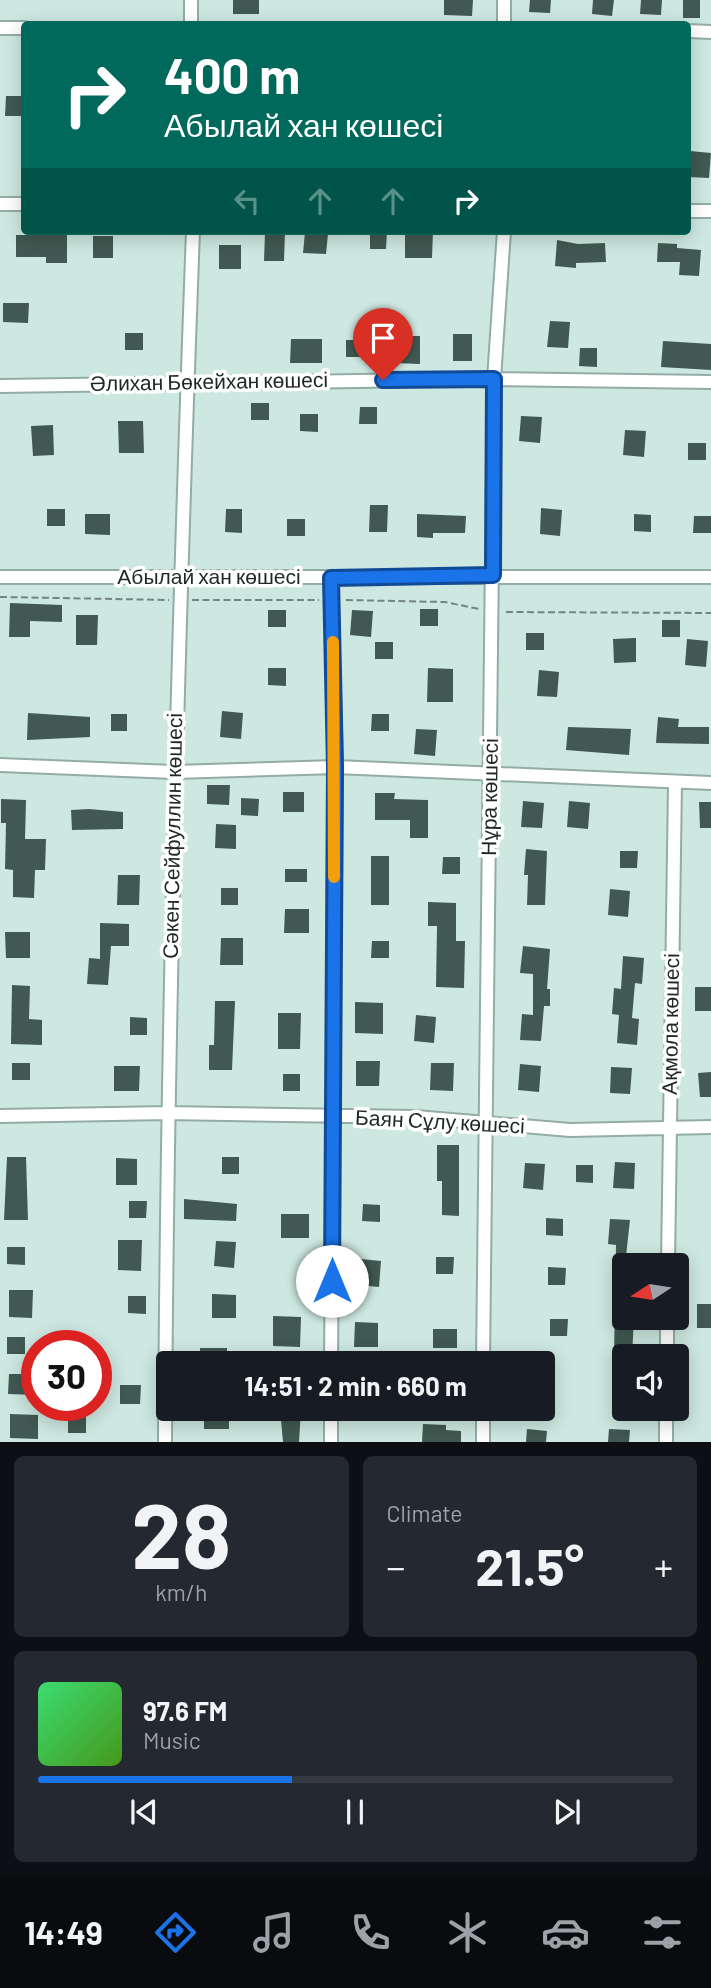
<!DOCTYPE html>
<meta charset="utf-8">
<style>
body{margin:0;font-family:Barlow,sans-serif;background:#242831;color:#f1f3f6;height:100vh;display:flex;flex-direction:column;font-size:26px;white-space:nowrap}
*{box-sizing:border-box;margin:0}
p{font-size:23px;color:#9ea1a6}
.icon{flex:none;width:38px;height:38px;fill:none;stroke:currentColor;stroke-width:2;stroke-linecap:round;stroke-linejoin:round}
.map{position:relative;height:1442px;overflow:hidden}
.sheet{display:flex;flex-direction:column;gap:14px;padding:14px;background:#0d0f14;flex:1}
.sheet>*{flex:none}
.hud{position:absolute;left:21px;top:21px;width:670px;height:214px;border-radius:7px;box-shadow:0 4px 18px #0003;background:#00695c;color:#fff;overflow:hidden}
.needle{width:46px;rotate:258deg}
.controls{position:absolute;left:612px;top:1253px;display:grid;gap:14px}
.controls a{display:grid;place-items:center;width:77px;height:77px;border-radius:7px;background:#171b24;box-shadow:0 4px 18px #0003;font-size:35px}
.speed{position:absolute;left:21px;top:1330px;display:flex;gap:14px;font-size:35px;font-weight:700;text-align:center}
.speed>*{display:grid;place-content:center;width:91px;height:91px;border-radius:50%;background:#171b24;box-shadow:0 4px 18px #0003;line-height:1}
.speed .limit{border:10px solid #d22;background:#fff;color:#111}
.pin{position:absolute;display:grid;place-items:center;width:60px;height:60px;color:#fff;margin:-72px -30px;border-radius:50% 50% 50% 0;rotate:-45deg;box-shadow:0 0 7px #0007}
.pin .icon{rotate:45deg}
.me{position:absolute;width:77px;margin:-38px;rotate:0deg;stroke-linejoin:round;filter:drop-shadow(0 0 5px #0008)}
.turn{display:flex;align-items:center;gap:24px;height:147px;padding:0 28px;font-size:32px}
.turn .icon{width:91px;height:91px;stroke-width:2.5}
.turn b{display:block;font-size:49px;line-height:60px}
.lanes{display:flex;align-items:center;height:66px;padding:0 28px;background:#0003;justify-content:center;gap:35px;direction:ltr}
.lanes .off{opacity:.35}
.big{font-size:52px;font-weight:700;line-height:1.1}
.sheet .widget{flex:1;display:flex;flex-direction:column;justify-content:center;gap:10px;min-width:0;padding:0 24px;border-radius:10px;background:#242831}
.sheet .dial{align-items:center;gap:0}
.dial b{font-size:91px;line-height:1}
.song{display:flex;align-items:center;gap:21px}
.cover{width:84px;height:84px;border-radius:10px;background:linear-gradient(135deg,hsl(140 70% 55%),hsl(100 70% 35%))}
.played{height:7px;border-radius:4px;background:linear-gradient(90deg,#1a73e8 40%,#363941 40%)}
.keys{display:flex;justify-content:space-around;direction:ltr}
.heat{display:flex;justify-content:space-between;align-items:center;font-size:38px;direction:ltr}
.sheet .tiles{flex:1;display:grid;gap:14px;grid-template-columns:1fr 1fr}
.widget:last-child{grid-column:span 2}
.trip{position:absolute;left:156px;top:1351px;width:399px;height:70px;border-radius:7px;background:#171b24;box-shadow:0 4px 18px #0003;font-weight:700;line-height:70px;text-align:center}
.tab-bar{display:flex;height:112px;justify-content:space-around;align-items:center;background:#090b0e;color:#9ea1a6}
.tab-bar .icon{width:49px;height:49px}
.tab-bar .active{color:#1a73e8}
.tab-bar b{font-size:32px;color:#f1f3f6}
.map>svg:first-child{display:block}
.building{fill:#415952}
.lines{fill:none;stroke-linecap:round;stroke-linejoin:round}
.minor-casing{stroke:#93aca5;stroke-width:16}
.path{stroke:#738580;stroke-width:2;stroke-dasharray:7 3.5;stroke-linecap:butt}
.minor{stroke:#fff;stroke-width:12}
.route-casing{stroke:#114b97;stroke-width:18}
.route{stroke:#1a73e8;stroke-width:12}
.slow{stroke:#f59e0b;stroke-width:12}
.labels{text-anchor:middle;stroke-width:7;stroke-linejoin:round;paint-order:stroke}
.street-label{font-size:21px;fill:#1e2825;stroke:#fff}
</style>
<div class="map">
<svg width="711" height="1442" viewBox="0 0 711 1442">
<rect width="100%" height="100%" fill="#cde8e1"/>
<path class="building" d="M233 0H259V14H233Z
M444 0H473L472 16 444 15Z
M530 0H551L550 13 529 12Z
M593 0H614L612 16 592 14Z
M641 0H662L661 15 640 14Z
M683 0H700V18H683Z
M6 96H24V116H5Z
M690 151 711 153 709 178 688 177Z
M370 231H387L386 249H370Z
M405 231H433L432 258H405Z
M47 232 67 233V263H46V257H16V235H47Z
M265 232H285L284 261H264Z
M305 232 328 234 326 254 303 253Z
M93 236H113V258H93Z
M557 240 578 244 605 243 606 262 576 263V268L555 266Z
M658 243 677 244V248L701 250 699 276 679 275 680 262H657Z
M219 245H241V269H219Z
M3 303H29L28 323 3 322Z
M550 321 570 322 568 348 547 347Z
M125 333H143V350H125Z
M453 334H472V361H453Z
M396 336H420V364L395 363Z
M291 339H322V363H290Z
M346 340H364V357H346Z
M663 341 711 344V370L661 367Z
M580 348H597V367L579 366Z
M251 403H269V420H251Z
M360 407H377V424H359Z
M300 414H318V432L300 431Z
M521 416 542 417 540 443 519 441Z
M118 421H143L144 453H119Z
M53 425 54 455 33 456 31 426Z
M625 430 646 431 644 457 623 455Z
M688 443H706V460H688Z
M370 505H388L387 532H369Z
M541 508 562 510 560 536 540 534Z
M47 509H65V526H47Z
M226 509H242V533L225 532Z
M85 514H110V535L85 534Z
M417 514 466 516 465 533H433V538L417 537Z
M634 514 651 515V532L634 531Z
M694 516H711V533H693Z
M287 519H305V536H287Z
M10 603 62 605V622L30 621V637H9Z
M420 609H438V626H420Z
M268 610H286V627H268Z
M352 610 373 611 371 637 350 635Z
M76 615H98L97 645H76Z
M662 620H680V637H662Z
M526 633H544V650H526Z
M636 638V662L614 663 613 639Z
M687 639 708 641 706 667 685 665Z
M375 642H393V659H375Z
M268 668H286V686L268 685Z
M428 668 453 669V702H427Z
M539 670 559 672 557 697 537 696Z
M222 711 243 713 241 739 220 737Z
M28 713 90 717V737L27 740Z
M111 714H127V731H111Z
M372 714H389V731H371Z
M658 717 679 719 678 727H709V744L656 743Z
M568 727 631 729 629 755 566 750Z
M416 729 437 730 435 756 414 754Z
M207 785H230L229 805 207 804Z
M283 792H304V812H283Z
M375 793H395L394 799 428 800V838H410V820H375Z
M241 798 259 799 258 816 241 815Z
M1 799 26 800 25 839H46L45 870H35L34 898 13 897V870L5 869 6 823H1Z
M523 801 544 803 542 828 521 827Z
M569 801 590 803 588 829 567 827Z
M699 802H711V828H700Z
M89 809 123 812V829L72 830 71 810Z
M216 824 236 825V849L215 848Z
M526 849 547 851 545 905H527L528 875H524Z
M620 851H638L637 868H620Z
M371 856H389V905H371Z
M443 857H460V874H442Z
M285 869H307V882H285Z
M118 875H140L139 905H117Z
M221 888H238V905H221Z
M610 889 630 891 628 917 608 915Z
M428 902 456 903V941H465L464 988 436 987 437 926H428Z
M285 909H309V933H284Z
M100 923 129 924V946H111L108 985 87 984 89 958 100 959Z
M5 932H30V958H6Z
M221 938H243V965H220Z
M372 941H389V958H371Z
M523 946 550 949 547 989H550V1006H544L541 1041 520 1040 522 1014 533 1015V974L520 973Z
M623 956 644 958 642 984 635 983 632 1018 639 1019 637 1045 617 1043 619 1015 612 1014 614 988 621 989Z
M12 985 30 986 29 1019 42 1020V1045L11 1044Z
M695 987H711V1011H695Z
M215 1001H235L232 1070H209V1045H214Z
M355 1002 383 1003V1034L355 1033Z
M278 1013H301L300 1049H278Z
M416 1015 436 1017 434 1043 414 1041Z
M130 1017 147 1018V1035H130Z
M356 1061H380L379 1086H356Z
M12 1063H30V1080H12Z
M431 1063H454L453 1091 430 1090Z
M520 1064 541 1066 539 1092 518 1090Z
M114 1066H140L139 1091H114Z
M611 1067 632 1068 630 1094 610 1093Z
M711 1072V1097H700L698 1073Z
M283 1074H300V1091H283Z
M437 1145H459V1216L442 1215V1181H437Z
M7 1157H26L28 1220H4Z
M222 1157H239V1174H222Z
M116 1158 137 1159V1185H116Z
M615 1162 635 1163 634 1189 613 1188Z
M525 1163 545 1164 543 1190 523 1188Z
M576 1165H593V1183L576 1182Z
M184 1199 237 1204 236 1221 184 1219Z
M129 1201H147L146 1218H129Z
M363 1204 380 1205V1222L362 1221Z
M281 1214H309V1238H281Z
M546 1218 563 1219V1236L546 1235Z
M610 1219 630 1220 625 1265V1318H634L632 1356 614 1357 616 1245 608 1244Z
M118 1240H142L141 1271 118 1270Z
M216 1241 236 1242 234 1268 214 1266Z
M7 1247H25V1265L7 1264Z
M436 1257H454L453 1274H436Z
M361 1259 381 1261 379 1287 358 1285Z
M548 1267 566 1268 565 1285H548Z
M9 1290H33L32 1318 9 1317Z
M212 1294 236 1295V1318H212Z
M128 1296H146V1314L128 1313Z
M697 1304H711V1328H697Z
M273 1316 301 1317 300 1347 273 1346Z
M550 1319H568L567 1336H550Z
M355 1322 378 1323V1347H354Z
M433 1329H457V1348H433Z
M7 1337H25V1354H7Z
M200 1348H227V1363H200Z
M9 1374H37V1395L8 1394Z
M120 1385H141L140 1404H120Z
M204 1409H229V1429H204Z
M280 1409H301L299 1442H283Z
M10 1414 38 1415V1439L10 1438Z
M68 1416H86V1433H68Z
M423 1424 446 1425V1430L461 1431V1442H422Z
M527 1429 547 1431 546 1442H526Z
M609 1429 630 1430 629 1442H608Z"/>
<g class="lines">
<defs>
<path id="minor" d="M191 24V0
M504 24V0
M0 28H24
M688 31 711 32
M0 204H24
M688 211H711
M0 386 494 379 711 382
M0 577H711
M331 578 336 767 331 1363
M0 765 174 772 336 767 711 783
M0 1116 167 1113 416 1117 570 1130 711 1127
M668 1265 675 783
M667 1356V1318
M483 1363 494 379 504 231
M165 1442C167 1038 178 635 193 231
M331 1442V1409
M483 1442V1409
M666 1442V1409"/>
</defs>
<use href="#minor" class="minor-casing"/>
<path class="path" d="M0 597 169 600
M192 600H319
M346 600 445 602 479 609
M506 612 711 613"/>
<use href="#minor" class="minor"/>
</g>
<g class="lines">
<defs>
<path id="route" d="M332 1281 335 767 331 578 493 575 494 379 383 380"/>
</defs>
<use href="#route" class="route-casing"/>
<use href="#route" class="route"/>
<path class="slow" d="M333 642 334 877"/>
</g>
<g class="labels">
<g class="street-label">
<text transform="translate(209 382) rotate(-1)" y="7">Әлихан Бөкейхан көшесі</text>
<text x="209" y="584">Абылай хан көшесі</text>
<text transform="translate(490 797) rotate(-89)" y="7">Нұра көшесі</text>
<text transform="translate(173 836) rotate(-89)" y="7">Сәкен Сейфуллин көшесі</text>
<text transform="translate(671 1024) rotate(-89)" y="7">Ақмола көшесі</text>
<text transform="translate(440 1122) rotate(3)" y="7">Баян Сұлу көшесі</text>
</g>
</g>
</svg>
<div class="controls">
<a><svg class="needle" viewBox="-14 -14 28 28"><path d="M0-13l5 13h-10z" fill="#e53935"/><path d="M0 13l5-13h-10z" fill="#9ea1a6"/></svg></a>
<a><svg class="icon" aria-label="sound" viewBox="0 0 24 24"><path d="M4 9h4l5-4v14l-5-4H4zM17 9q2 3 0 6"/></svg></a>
</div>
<div class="speed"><div class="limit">30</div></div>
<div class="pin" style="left:383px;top:380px;background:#d93025"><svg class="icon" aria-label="arrive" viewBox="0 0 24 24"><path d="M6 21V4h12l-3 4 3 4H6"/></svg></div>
<svg class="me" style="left:332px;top:1281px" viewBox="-20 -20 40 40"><circle r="19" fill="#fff"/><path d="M0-13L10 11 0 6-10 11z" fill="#1a73e8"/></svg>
<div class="trip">14:51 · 2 min · 660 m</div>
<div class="hud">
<div class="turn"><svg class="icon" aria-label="right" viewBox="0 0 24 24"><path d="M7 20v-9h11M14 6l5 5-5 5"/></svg><div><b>400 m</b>Абылай хан көшесі</div></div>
<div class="lanes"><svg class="icon off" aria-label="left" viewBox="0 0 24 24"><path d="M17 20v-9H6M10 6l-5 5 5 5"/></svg><svg class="icon off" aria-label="ahead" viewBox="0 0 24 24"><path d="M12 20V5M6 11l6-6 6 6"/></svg><svg class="icon off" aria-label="ahead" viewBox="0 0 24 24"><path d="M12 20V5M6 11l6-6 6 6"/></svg><svg class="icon" aria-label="right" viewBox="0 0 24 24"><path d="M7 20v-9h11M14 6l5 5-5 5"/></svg></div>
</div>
</div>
<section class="sheet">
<div class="tiles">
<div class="widget dial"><b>28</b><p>km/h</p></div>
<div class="widget"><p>Climate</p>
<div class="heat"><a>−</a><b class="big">21.5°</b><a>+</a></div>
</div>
<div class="widget">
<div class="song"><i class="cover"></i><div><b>97.6 FM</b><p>Music</p></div></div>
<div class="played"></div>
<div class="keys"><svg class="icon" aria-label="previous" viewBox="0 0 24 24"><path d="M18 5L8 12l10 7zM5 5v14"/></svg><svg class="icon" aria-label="pause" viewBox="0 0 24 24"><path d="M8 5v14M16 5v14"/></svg><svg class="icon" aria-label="next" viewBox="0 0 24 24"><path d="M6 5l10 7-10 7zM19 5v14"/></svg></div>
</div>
</div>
</section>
<nav class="tab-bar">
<b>14:49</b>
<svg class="icon active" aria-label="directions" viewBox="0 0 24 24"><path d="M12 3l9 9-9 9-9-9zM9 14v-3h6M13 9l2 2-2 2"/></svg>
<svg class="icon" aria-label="music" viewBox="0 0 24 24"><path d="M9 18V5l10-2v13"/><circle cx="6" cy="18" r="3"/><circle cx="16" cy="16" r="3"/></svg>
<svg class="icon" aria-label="phone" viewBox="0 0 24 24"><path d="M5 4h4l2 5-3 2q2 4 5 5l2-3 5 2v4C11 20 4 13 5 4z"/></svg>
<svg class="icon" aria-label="climate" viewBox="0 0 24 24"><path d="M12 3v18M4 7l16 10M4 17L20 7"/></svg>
<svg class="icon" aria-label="car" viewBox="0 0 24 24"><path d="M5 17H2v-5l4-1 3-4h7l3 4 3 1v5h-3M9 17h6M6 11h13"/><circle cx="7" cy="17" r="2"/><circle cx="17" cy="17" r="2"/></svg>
<svg class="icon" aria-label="filters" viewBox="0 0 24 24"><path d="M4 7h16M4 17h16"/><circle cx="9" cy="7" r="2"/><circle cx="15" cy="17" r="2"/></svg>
</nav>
